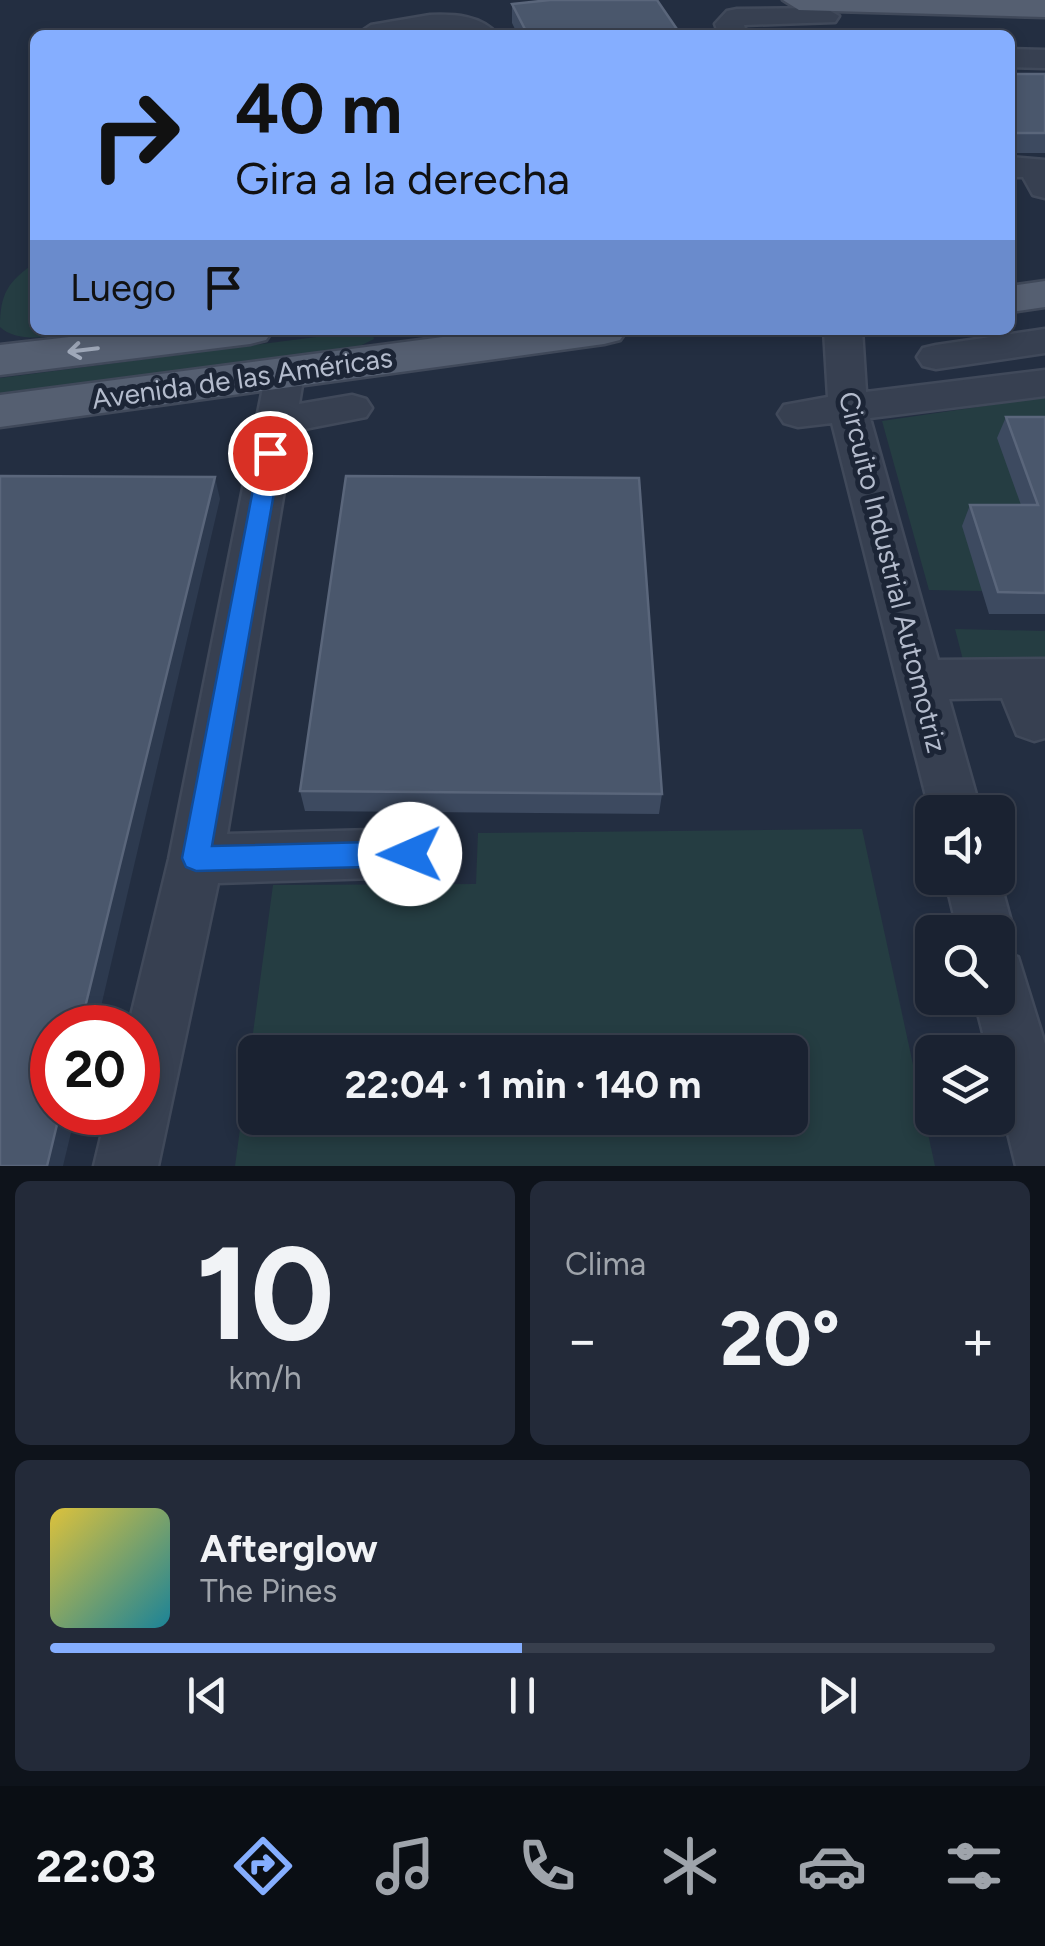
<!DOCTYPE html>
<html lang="es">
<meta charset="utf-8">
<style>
body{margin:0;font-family:Figtree,sans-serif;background:#232a39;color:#f1f3f6;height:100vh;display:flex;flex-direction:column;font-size:38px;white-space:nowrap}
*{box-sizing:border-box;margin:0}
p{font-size:32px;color:#9fa4ab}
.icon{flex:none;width:55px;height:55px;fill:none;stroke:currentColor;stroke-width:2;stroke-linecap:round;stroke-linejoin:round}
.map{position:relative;height:1166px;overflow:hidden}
.drawer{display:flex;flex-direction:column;gap:15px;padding:15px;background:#0e131b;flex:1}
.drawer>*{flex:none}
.top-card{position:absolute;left:30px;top:30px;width:985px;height:305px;border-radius:15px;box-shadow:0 5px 15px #0003,0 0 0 2px #383f4d;background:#85aeff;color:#111;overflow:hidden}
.tools{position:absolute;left:915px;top:795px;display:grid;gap:20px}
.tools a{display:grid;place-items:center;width:100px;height:100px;border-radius:15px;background:#1a2231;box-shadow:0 5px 15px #0003,0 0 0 2px #383f4d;font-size:50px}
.speed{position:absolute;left:30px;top:1005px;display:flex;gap:20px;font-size:50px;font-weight:700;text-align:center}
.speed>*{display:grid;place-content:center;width:130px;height:130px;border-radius:50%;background:#1a2231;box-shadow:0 5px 15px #0003,0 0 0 2px #383f4d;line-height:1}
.speed .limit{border:15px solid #d22;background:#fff;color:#111}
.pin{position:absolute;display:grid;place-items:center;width:85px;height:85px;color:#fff;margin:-42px;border:5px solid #fff;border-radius:50%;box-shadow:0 2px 10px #0007}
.me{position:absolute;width:110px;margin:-55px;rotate:269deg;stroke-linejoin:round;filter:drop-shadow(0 0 8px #0008)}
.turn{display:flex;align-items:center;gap:35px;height:210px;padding:0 40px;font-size:45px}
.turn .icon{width:130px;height:130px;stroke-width:2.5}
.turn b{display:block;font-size:70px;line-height:85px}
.then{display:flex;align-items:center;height:95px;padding:0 40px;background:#0003;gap:20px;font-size:38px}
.big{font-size:75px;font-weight:700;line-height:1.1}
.drawer .card{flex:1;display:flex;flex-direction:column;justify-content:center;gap:15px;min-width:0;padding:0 35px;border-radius:15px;background:#232a39}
.drawer .dial{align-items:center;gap:0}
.dial b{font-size:130px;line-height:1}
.song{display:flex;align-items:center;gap:30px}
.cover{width:120px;height:120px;border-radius:15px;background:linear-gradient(135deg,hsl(50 70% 55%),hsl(190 70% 35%))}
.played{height:10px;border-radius:5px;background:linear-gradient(90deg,#85aeff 50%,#383f4d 50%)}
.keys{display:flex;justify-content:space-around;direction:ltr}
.heat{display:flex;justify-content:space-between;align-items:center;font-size:55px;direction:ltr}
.drawer .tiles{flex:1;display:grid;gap:15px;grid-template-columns:1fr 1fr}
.card:last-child{grid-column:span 2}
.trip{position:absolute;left:238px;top:1035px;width:570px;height:100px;border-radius:15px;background:#1a2231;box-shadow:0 5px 15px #0003,0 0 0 2px #383f4d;font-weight:700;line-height:100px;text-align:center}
.menu{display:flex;height:160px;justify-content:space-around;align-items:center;background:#0a0e14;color:#9fa4ab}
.menu .icon{width:70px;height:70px}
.menu .selected{color:#85aeff}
.menu b{font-size:45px;color:#f1f3f6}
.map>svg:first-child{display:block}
.green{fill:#253d42;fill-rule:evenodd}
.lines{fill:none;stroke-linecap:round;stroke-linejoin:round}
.minor-casing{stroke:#40495a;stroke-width:5}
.major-casing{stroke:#40495a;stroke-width:5}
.minor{fill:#374051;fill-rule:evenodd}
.major{fill:#555f71;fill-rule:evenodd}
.wall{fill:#3d4a60}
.shaded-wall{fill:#2d3a4f}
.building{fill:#4a576c;stroke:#5a667b;stroke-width:2.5}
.oneway{stroke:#a0a9ba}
.route{fill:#1a73e8;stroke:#114b97;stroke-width:2.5}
.labels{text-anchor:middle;stroke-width:10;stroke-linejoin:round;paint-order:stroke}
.street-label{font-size:28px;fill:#b3bbcc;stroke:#1c2536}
</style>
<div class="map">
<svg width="1045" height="1166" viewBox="0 0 1045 1166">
<rect width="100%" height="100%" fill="#232e41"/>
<path class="green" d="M35 263V330H92C66 333 21 347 0 327 0 294 8 281 35 263Z
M355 332H372L374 339 360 346 0 396V378Z
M1045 397V437L1029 527 982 591 929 590 882 421Z
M955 629 1045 631V661L963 660Z
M862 829 935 1166H235L273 885 476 884 478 833ZM790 1052V1118H255V1052Z"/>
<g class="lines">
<defs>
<path id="minor" d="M825 8 839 16 835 22 744 25 747 35H719L715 24 727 11 737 9Z
M430 15C454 14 481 15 498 35L447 31 356 35 371 25Z
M1010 49 1045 50V68L1010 67Z
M1010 157 1045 160V198L1033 195 1023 177H1010Z
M1045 329V353L936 369 923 366 917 357 923 348 936 345Z
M824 330H862L866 392 1045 370V396L870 418 938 660 1045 659V738L1034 741 1017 735 1002 698 949 699 981 812H932V820L832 423 798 427 784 423 778 414 784 405 828 397Z
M285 361 299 364 304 373 299 404 352 395 366 399 372 408 366 417 294 431 227 834 409 829 428 836 436 853 428 870 409 877 218 883 158 1166H94L107 1112H138V1028H128L169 859 266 373 271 364Z
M998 874 1014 932 1003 952 1018 957 1045 1044V1166H1016L998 1093V1052H988L974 998H998V932H958L945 878Z"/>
<path id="major" d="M783 0H1045V17L799 10Z
M1045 281V307L1010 312V286Z
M130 330H273L266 340 250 344 0 375V345Z
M496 330H627L620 340 604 344 0 427V395Z"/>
</defs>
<use href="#minor" class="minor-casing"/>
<use href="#major" class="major-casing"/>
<use href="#minor" class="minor"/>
<use href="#major" class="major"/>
</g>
<path class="wall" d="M512 4 681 35H518L512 23Z
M1010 74H1045V153H1010Z
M1006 417H1045V614H989L962 526 970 505H1021L997 438Z
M300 791 662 794 659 814 305 811Z"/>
<path class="shaded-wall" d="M215 477 220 499 96 1028H80Z
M60 1112H76L63 1166H47Z"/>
<path class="building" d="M550 0H657L681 35H528L512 4Z
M466 30 468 35H419Z
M1010 74H1045V133H1010Z
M1006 417H1045V593L998 592 970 505H1038Z
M0 476 215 477 80 1028H52V1112H60L47 1166H0Z
M346 476 639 478 662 794 300 791Z"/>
<defs><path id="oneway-shaft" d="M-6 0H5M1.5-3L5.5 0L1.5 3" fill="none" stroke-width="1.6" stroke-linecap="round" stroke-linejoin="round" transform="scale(2.5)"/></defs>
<use class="oneway" href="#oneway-shaft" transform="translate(83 350) rotate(173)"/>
<path class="route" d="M270 446 281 453 212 846 410 841 419 845 423 854 419 862 410 866 196 871 186 867 182 858 260 453Z"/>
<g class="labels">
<g class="street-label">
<text transform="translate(242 378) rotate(-8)" y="10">Avenida de las Américas</text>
<text transform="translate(893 572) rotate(76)" y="10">Circuito Industrial Automotriz</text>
</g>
</g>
</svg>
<div class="tools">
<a><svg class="icon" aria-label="sound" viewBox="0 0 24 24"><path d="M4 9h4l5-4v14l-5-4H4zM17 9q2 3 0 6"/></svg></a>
<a><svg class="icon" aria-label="search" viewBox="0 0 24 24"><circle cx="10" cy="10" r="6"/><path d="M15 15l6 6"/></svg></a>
<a><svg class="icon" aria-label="layers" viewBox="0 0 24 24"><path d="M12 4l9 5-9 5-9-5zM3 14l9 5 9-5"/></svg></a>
</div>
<div class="speed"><div class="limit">20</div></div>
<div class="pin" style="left:270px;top:453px;background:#d93025"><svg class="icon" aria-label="arrive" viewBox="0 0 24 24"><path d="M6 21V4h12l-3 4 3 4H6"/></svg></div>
<svg class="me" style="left:410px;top:854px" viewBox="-20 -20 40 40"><circle r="19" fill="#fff"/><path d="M0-13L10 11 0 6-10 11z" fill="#1a73e8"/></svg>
<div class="trip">22:04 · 1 min · 140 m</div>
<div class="top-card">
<div class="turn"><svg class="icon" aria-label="right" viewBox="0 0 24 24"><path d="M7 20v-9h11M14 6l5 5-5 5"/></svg><div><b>40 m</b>Gira a la derecha</div></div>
<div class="then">Luego<svg class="icon" aria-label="arrive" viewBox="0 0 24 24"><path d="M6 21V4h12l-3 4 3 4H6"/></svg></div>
</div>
</div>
<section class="drawer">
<div class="tiles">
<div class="card dial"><b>10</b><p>km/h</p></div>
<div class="card"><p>Clima</p>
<div class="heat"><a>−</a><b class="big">20°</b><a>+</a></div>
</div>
<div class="card">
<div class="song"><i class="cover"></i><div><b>Afterglow</b><p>The Pines</p></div></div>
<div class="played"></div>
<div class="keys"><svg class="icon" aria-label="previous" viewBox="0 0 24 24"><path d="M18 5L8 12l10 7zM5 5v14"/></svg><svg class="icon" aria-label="pause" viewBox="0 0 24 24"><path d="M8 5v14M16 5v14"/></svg><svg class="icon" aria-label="next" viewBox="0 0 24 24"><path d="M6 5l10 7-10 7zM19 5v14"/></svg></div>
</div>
</div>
</section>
<nav class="menu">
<b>22:03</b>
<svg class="icon selected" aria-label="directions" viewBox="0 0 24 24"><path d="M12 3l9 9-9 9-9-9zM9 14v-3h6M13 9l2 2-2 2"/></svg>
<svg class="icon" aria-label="music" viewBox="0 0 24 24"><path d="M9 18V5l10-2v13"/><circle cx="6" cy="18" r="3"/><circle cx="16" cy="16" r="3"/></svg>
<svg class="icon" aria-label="phone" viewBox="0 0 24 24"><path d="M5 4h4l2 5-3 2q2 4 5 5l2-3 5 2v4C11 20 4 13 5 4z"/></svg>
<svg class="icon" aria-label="climate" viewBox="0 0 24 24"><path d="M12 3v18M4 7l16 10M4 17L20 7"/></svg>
<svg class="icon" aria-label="car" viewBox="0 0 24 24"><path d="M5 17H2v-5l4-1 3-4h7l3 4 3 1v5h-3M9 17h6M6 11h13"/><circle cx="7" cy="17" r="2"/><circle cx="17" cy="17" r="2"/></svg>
<svg class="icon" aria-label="filters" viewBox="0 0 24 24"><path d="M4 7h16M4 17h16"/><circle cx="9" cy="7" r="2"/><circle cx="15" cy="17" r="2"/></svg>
</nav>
